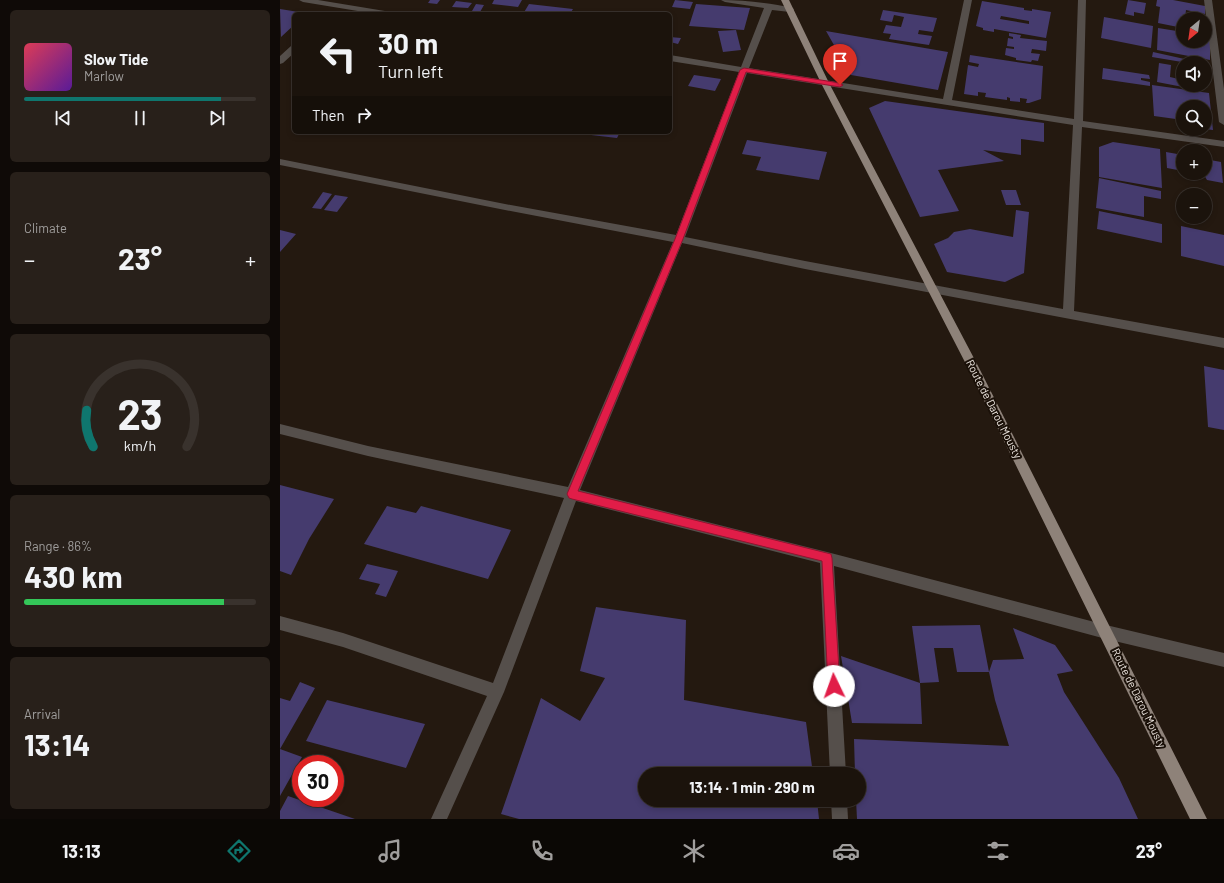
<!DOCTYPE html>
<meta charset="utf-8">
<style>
body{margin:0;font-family:Barlow,sans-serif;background:#28201a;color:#f1f3f6;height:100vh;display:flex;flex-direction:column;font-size:15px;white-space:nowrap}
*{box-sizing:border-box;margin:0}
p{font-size:13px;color:#a09e9d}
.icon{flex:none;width:22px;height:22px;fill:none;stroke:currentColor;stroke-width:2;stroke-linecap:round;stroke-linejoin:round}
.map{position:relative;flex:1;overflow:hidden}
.sheet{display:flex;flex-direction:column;gap:10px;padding:10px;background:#0f0a07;width:280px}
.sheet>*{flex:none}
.top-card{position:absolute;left:12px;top:12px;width:380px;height:122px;border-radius:6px;box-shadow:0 2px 6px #0003,0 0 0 1px #39322d;background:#1b130c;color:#f1f3f6;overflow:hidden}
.needle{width:26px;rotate:209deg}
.tools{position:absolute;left:896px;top:12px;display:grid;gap:8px}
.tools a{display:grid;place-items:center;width:36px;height:36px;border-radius:50%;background:#1b130c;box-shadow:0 2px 6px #0003,0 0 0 1px #39322d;font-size:20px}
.speed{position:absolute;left:12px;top:755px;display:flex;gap:8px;font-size:20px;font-weight:700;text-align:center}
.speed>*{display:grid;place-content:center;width:52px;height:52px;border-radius:50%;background:#1b130c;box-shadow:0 2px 6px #0003,0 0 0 1px #39322d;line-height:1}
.speed .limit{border:6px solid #d22;background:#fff;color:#111}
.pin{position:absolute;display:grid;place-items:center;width:34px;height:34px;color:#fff;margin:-41px -17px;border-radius:50% 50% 50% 0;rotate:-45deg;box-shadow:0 0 4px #0007}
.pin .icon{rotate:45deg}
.me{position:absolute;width:44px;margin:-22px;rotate:357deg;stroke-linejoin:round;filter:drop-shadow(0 0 3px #0008)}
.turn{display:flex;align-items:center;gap:14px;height:84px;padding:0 20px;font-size:18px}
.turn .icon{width:52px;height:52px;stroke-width:2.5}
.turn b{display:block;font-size:28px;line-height:34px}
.then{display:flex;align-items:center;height:38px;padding:0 20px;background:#0003;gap:8px;font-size:15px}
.big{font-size:30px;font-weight:700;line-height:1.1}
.sheet .widget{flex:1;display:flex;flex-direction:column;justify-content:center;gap:6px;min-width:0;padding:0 14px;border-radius:6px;background:#28201a}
.sheet .dial{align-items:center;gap:0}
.dial svg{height:104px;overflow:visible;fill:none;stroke:#39322d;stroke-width:7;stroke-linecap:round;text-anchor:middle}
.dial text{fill:#f1f3f6;stroke:none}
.song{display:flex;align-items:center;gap:12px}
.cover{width:48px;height:48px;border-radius:6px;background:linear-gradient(135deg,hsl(350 70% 55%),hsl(270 70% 35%))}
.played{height:4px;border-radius:2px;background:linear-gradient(90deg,#0f766e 85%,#39322d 85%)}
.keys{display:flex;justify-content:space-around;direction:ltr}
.heat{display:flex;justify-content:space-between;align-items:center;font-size:22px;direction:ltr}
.charge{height:6px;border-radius:3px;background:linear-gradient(90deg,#34c759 86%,#39322d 0)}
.trip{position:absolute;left:358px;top:767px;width:228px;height:40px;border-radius:20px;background:#1b130c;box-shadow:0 2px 6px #0003,0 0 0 1px #39322d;font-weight:700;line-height:40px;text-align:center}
.dock{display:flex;height:64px;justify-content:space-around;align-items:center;background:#0b0805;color:#a09e9d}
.dock .icon{width:28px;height:28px}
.dock .current{color:#0f766e}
.dock b{font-size:18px;color:#f1f3f6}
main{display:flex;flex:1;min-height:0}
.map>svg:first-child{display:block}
.building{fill:#453b6e;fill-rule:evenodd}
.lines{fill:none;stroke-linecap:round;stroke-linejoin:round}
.minor{fill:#554f4b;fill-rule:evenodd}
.primary{fill:#8e8279;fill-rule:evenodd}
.route{fill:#e11d48;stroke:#92132f}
.labels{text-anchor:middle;stroke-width:4;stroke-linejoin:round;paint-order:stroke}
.street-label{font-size:11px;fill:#f0e9e3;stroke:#1a1008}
</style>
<main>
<section class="sheet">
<div class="widget">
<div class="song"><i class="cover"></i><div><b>Slow Tide</b><p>Marlow</p></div></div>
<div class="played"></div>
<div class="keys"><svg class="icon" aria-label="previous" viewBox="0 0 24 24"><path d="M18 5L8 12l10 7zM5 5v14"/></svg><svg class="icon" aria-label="pause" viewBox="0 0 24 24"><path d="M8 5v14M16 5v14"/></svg><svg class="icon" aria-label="next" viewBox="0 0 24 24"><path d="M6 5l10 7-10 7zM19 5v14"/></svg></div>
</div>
<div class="widget"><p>Climate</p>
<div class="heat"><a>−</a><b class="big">23°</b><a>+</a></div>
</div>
<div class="widget dial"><svg viewBox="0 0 100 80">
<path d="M14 69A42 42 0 1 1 86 69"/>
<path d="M14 69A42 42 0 0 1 9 41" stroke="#0f766e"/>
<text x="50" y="56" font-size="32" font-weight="700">23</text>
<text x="50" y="72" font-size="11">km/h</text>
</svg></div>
<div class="widget"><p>Range · 86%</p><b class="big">430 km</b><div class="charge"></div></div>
<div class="widget"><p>Arrival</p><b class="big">13:14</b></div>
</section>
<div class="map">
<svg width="944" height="819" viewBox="0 0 944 819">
<rect width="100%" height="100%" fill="#241910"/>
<path class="building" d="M150 0H160L157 4 148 3Z
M214 0H242L238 7 212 4Z
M395 0 413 2 410 9 392 7Z
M848 0 866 3 864 14 854 12V16L845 14Z
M877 0H893L925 6V14L906 10 905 19H903V28L878 23 880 7 876 6Z
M176 1 192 3 188 8 172 7Z
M702 1 744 8V10L752 11V9L771 12 766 38 714 29V32L703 30V28L696 26ZM721 16 749 21V24L720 19Z
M196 4 204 5 200 12 192 11Z
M249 4 293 9 290 14H243Z
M416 4 470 8 464 30 409 26Z
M0 9 25 13 14 14V25L1 37Z
M603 10 657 18 653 32 639 30 638 34 652 36 649 45 609 39 611 34 603 33 606 25 621 27 624 17 614 15 612 22 600 20Z
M824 17 873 26 871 48 821 38Z
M878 28 903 32V41H925V36L930 37V60L877 50Z
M456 30 461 50 443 52 438 31Z
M546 31 668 52 658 90 571 75Z
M729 33 741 35 740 38 767 41 766 51 752 49 751 53 760 54 758 61 752 60 751 62 736 60V58L725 55 726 48 734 49V47L727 46 728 38 733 39V37L729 36Z
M390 37 401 38 398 44 390 42Z
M873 52 909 60 908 63 872 57Z
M690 55 763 66 761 99 749 103H746L747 99 740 98V102L730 101V98L727 97V100L705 97 706 93 698 92V96L684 94 688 65 698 67 699 64 689 62Z
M879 63 891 65 890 77 903 80V87L877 82Z
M823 68 869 75 870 79 861 78V80L870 82V86L822 79Z
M414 75 441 79 435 91 408 86Z
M872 85 929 93 933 130 925 129V107H903V120L874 116Z
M605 101 764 123V142L741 139V155L703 150 724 161 658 170 679 211 640 217 589 108Z
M312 132H340L337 138 311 135Z
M467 140 547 152 539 180 476 170 481 157 462 154Z
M833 142 880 149 882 188 819 177V147Z
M886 152 903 155V171L887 168Z
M925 159 941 162 943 183 927 180 924 175 918 174 925 173Z
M819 178 881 191V199L864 196V217L816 208Z
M721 190H736L741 205H726Z
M43 192 52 194 41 209 32 208Z
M55 195 68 197 57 212 44 210Z
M736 210 749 212 744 273 725 282 667 272 654 244 668 238 674 232 690 229 733 237Z
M819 211 882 224V243L817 229Z
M901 226 944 235V266L901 256Z
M0 230 16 234 0 252Z
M924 366 944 370V430L928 427Z
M0 485 54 499 29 539 11 575 0 571Z
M107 506 136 513 141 506 231 530 208 579 84 544Z
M87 564 118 571 106 597 95 594 100 584 79 579Z
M316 607 406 620 404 700 526 722 533 774H365V800H537L539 819H239L221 814 261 698 300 721 325 678 300 671Z
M700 625 709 672H677L673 648H654L659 682 640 683 632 626Z
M733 628 775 645 793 671 777 674 784 692 839 778 858 819H577L576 800H579V774H575L574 739 729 746 715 700 709 672 713 660 744 659Z
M561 656 640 683 642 724 572 723Z
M20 682 35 688 0 749 22 757 0 796V698L10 701Z
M47 700 145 724 126 768 26 741Z
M8 796 75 819H0V811Z"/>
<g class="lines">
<path class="minor" d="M19 0H38L111 12 115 14H96L23 2Z
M441 0C465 0 490 3 513 8L514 10 510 12 492 10 469 68 663 99 684 0H692L672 100 794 119 798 0H806L803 121 944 141V147L802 127 794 311 944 338V348L525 269 402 243 300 490 547 552 826 625 944 653V667L826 639 554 566 566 774H550L540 563 296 501 224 692 167 819H151L207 696 63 647 0 630V616L63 633 213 683 284 498 88 456 0 434V424L88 446 288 487 393 242 225 210 0 165V159L225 204 396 235 459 72 390 61V55L461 67 484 8 445 2ZM467 73 793 125 783 309 525 261 405 237Z
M924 0H932L944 89V125L939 122Z
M11 46H14V53L3 63 0 64V56Z
M551 800H567L568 819H552Z"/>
<path class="primary" d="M501 0H509L549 83 697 364 927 819H910L688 368 541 83Z"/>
</g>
<path class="route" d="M464 68 560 83 563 85 560 87 466 72 403 239 298 491 551 554 552 558 560 686 558 690 554 692 550 690 548 686 542 561 292 499 289 498 287 494 395 239 460 70Z"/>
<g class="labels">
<g class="street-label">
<text transform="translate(714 409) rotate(63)" y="4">Route de Darou Mousty</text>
<text transform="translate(859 698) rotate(64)" y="4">Route de Darou Mousty</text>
</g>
</g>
</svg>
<div class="tools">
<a><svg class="needle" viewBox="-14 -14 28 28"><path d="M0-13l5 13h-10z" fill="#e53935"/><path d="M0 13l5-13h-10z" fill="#a09e9d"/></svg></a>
<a><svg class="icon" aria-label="sound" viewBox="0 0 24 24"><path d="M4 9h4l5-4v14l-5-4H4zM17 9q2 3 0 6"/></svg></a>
<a><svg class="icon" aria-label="search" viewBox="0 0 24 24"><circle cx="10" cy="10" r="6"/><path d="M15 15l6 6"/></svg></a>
<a>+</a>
<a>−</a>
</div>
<div class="speed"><div class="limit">30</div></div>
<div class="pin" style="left:560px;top:85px;background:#d93025"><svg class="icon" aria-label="arrive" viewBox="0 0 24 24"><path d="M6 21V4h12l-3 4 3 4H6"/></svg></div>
<svg class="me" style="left:554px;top:686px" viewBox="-20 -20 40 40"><circle r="19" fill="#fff"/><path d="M0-13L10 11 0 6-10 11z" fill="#e11d48"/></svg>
<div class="trip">13:14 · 1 min · 290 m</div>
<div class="top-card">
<div class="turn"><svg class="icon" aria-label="left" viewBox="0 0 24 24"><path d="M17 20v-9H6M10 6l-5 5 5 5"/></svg><div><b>30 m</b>Turn left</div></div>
<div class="then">Then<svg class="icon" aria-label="right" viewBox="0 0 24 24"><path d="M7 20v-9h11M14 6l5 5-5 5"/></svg></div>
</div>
</div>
</main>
<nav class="dock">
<b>13:13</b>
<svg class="icon current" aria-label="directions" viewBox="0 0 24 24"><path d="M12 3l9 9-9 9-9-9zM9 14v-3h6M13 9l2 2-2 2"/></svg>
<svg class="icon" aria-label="music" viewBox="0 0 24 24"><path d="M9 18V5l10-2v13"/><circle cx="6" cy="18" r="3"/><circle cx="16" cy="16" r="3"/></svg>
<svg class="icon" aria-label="phone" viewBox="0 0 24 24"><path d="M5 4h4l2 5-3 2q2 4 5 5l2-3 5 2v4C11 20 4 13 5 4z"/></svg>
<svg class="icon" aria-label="climate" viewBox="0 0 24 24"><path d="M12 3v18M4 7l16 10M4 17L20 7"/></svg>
<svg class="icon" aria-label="car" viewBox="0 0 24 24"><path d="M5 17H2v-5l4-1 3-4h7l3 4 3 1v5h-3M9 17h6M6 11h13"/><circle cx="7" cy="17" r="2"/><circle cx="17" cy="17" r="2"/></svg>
<svg class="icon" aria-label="filters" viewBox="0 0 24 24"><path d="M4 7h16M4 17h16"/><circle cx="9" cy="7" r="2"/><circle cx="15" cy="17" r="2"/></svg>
<b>23°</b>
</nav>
